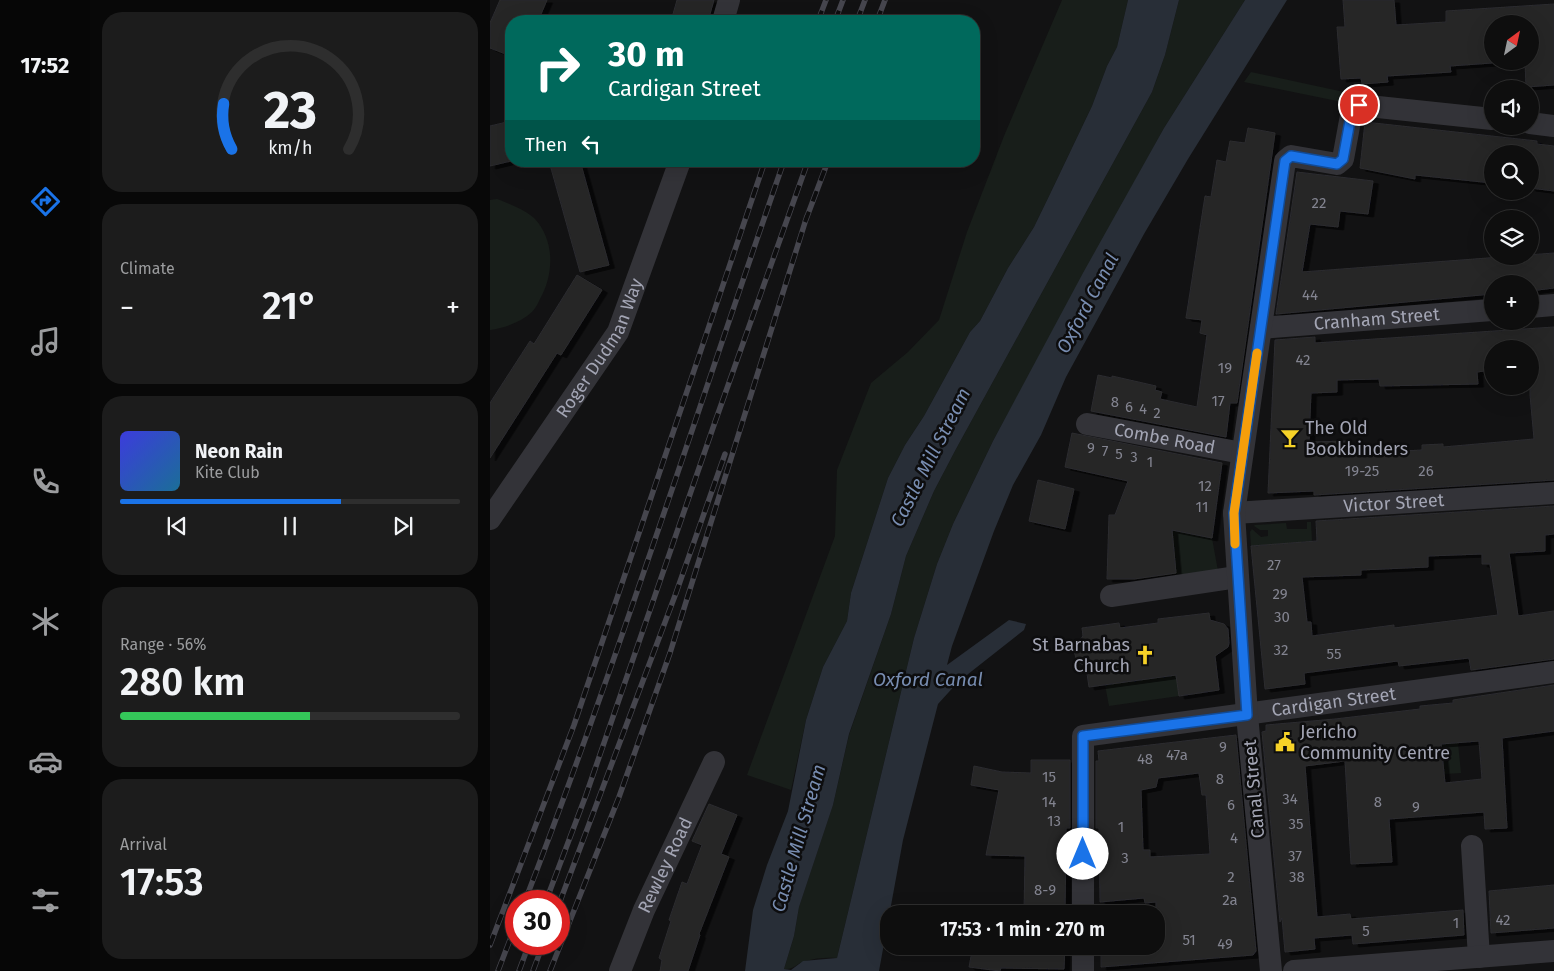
<!DOCTYPE html>
<meta charset="utf-8">
<style>
body{margin:0;font-family:"Fira Sans",sans-serif;background:#1c1c1c;color:#f1f3f6;height:100vh;display:flex;flex-direction:column;font-size:19px;white-space:nowrap}
*{box-sizing:border-box;margin:0}
p{font-size:16px;color:#9b9c9e}
.icon{flex:none;width:28px;height:28px;fill:none;stroke:currentColor;stroke-width:2;stroke-linecap:round;stroke-linejoin:round}
.map{position:relative;flex:1;overflow:hidden}
.details{display:flex;flex-direction:column;gap:12px;padding:12px;background:#080808;width:400px}
.details>*{flex:none}
.guide{position:absolute;left:15px;top:15px;width:475px;height:152px;border-radius:20px;box-shadow:0 5px 20px #0002,0 0 0 1px #2e2e2e;background:#00695c;color:#fff;overflow:hidden}
.needle{width:32px;rotate:33deg}
.buttons{position:absolute;left:994px;top:15px;display:grid;gap:10px}
.buttons a{display:grid;place-items:center;width:55px;height:55px;border-radius:50%;background:#0e0e0e;box-shadow:0 5px 20px #0002,0 0 0 1px #2e2e2e;font-size:25px}
.speed{position:absolute;left:15px;top:890px;display:flex;gap:10px;font-size:25px;font-weight:700;text-align:center}
.speed>*{display:grid;place-content:center;width:65px;height:65px;border-radius:50%;background:#0e0e0e;box-shadow:0 5px 20px #0002,0 0 0 1px #2e2e2e;line-height:1}
.speed .limit{border:8px solid #d22;background:#fff;color:#111}
.pin{position:absolute;display:grid;place-items:center;width:42px;height:42px;color:#fff;margin:-21px;border:2px solid #fff;border-radius:50%;box-shadow:0 1px 5px #0007}
.me{position:absolute;width:55px;margin:-28px;rotate:0deg;stroke-linejoin:round;filter:drop-shadow(0 0 4px #0008)}
.turn{display:flex;align-items:center;gap:18px;height:105px;padding:0 20px;font-size:22px}
.turn .icon{width:65px;height:65px;stroke-width:2.5}
.turn b{display:block;font-size:35px;line-height:42px}
.then{display:flex;align-items:center;height:48px;padding:0 20px;background:#0003;gap:10px;font-size:19px}
.big{font-size:38px;font-weight:600;line-height:1.1}
.details .widget{flex:1;display:flex;flex-direction:column;justify-content:center;gap:8px;min-width:0;padding:0 18px;border-radius:20px;background:#1c1c1c}
.details .dial{align-items:center;gap:0}
.dial svg{height:130px;overflow:visible;fill:none;stroke:#2e2e2e;stroke-width:7;stroke-linecap:round;text-anchor:middle}
.dial text{fill:#f1f3f6;stroke:none}
.song{display:flex;align-items:center;gap:15px}
.cover{width:60px;height:60px;border-radius:8px;background:linear-gradient(135deg,hsl(240 70% 55%),hsl(200 70% 35%))}
.played{height:5px;border-radius:2px;background:linear-gradient(90deg,#1a73e8 65%,#2e2e2e 65%)}
.keys{display:flex;justify-content:space-around;direction:ltr}
.heat{display:flex;justify-content:space-between;align-items:center;font-size:28px;direction:ltr}
.charge{height:8px;border-radius:4px;background:linear-gradient(90deg,#34c759 56%,#2e2e2e 0)}
.trip{position:absolute;left:390px;top:905px;width:285px;height:50px;border-radius:20px;background:#0e0e0e;box-shadow:0 5px 20px #0002,0 0 0 1px #2e2e2e;font-weight:600;line-height:50px;text-align:center}
main{display:flex;flex:1;min-height:0}
.menu{display:flex;flex-direction:column;width:90px;justify-content:space-around;align-items:center;background:#060606;color:#9b9c9e}
.menu .icon{width:35px;height:35px}
.menu .selected{color:#1a73e8}
.menu b{font-size:22px;color:#f1f3f6}
.map>svg:first-child{display:block}
.green{fill:#181e1a}
.water{fill:#282e37}
.building{fill:#252527;stroke:#2c2c2f;fill-rule:evenodd;filter:url(#shadow)}
.lines{fill:none;stroke-linecap:round;stroke-linejoin:round}
.street{stroke:#333338;stroke-width:22}
.rail-casing{stroke:#46464e;stroke-width:5.5}
.rail{stroke:#0d0d0e;stroke-width:4;stroke-dasharray:11;stroke-linecap:butt}
.route-casing{stroke:#114b97;stroke-width:12}
.route{stroke:#1a73e8;stroke-width:9}
.slow{stroke:#f59e0b;stroke-width:9}
.labels{text-anchor:middle;stroke-width:5;stroke-linejoin:round;paint-order:stroke}
.number-label{font-size:15px;fill:#838490}
.street-label{font-size:18px;fill:#a3a5b4;stroke:#0d0d0e}
.poi-label{font-size:18px;fill:#a3a5b4;stroke:#0d0d0e;text-anchor:start}
.water-label{font-size:19px;font-style:italic;fill:#788db1;stroke:#0d0d0e}
</style>
<main>
<nav class="menu">
<b>17:52</b>
<svg class="icon selected" aria-label="directions" viewBox="0 0 24 24"><path d="M12 3l9 9-9 9-9-9zM9 14v-3h6M13 9l2 2-2 2"/></svg>
<svg class="icon" aria-label="music" viewBox="0 0 24 24"><path d="M9 18V5l10-2v13"/><circle cx="6" cy="18" r="3"/><circle cx="16" cy="16" r="3"/></svg>
<svg class="icon" aria-label="phone" viewBox="0 0 24 24"><path d="M5 4h4l2 5-3 2q2 4 5 5l2-3 5 2v4C11 20 4 13 5 4z"/></svg>
<svg class="icon" aria-label="climate" viewBox="0 0 24 24"><path d="M12 3v18M4 7l16 10M4 17L20 7"/></svg>
<svg class="icon" aria-label="car" viewBox="0 0 24 24"><path d="M5 17H2v-5l4-1 3-4h7l3 4 3 1v5h-3M9 17h6M6 11h13"/><circle cx="7" cy="17" r="2"/><circle cx="17" cy="17" r="2"/></svg>
<svg class="icon" aria-label="filters" viewBox="0 0 24 24"><path d="M4 7h16M4 17h16"/><circle cx="9" cy="7" r="2"/><circle cx="15" cy="17" r="2"/></svg>
</nav>
<section class="details">
<div class="widget dial"><svg viewBox="0 0 100 80">
<path d="M14 69A42 42 0 1 1 86 69"/>
<path d="M14 69A42 42 0 0 1 9 41" stroke="#1a73e8"/>
<text x="50" y="56" font-size="32" font-weight="700">23</text>
<text x="50" y="72" font-size="11">km/h</text>
</svg></div>
<div class="widget"><p>Climate</p>
<div class="heat"><a>−</a><b class="big">21°</b><a>+</a></div>
</div>
<div class="widget">
<div class="song"><i class="cover"></i><div><b>Neon Rain</b><p>Kite Club</p></div></div>
<div class="played"></div>
<div class="keys"><svg class="icon" aria-label="previous" viewBox="0 0 24 24"><path d="M18 5L8 12l10 7zM5 5v14"/></svg><svg class="icon" aria-label="pause" viewBox="0 0 24 24"><path d="M8 5v14M16 5v14"/></svg><svg class="icon" aria-label="next" viewBox="0 0 24 24"><path d="M6 5l10 7-10 7zM19 5v14"/></svg></div>
</div>
<div class="widget"><p>Range · 56%</p><b class="big">280 km</b><div class="charge"></div></div>
<div class="widget"><p>Arrival</p><b class="big">17:53</b></div>
</section>
<div class="map">
<svg width="1064" height="971" viewBox="0 0 1064 971">
<defs>
<filter id="shadow"><feDropShadow dx="5.5" dy="3" stdDeviation="0" flood-color="#0009"/></filter>
</defs>
<rect width="100%" height="100%" fill="#121213"/>
<path class="green" d="M572 0H638L627 47 617 66 602 106 560 194 544 227 518 268 490 321 480 332 434 416 415 445 398 478 361 593 357 621 333 667 316 720 301 790 257 775 345 536 347 470 381 383 418 352 449 320 477 232 514 136Z
M689 0H755L674 128 503 441 463 524 447 564 424 638 347 958C337 957 325 958 315 961 306 963 305 970 294 969L304 936 309 907 343 805 359 735 401 614 416 556 444 491 466 449 662 92 675 55Z
M761 72 854 92 852 102 754 82Z
M7 199C18 203 37 211 45 219 65 241 64 274 50 299 48 303 46 308 42 312 31 322 15 328 0 330V200Z
M817 522H821L822 541 761 546 760 532 762 529 771 537 778 536V530H770L764 526 765 525 796 523 797 529H817Z
M682 530 722 538 728 571 686 575Z
M686 675 689 696 619 706 615 685Z
M968 743 971 773 955 774 953 765 946 766 934 746Z"/>
<path class="water" d="M638 0H689L675 55 662 92 466 449 444 491 416 556 401 614 359 734 343 805 309 907 304 936 294 969 301 970 313 961 347 958 424 638 447 564 463 524 503 441 593 273 674 128 755 0H797L698 159 654 234 576 377 551 435 523 485 504 531 462 646 457 665 519 620 536 624 534 630 468 682 448 704 413 840 389 971H255L263 910 277 865 298 811 316 720 333 667 357 621 361 593 398 478 415 445 434 416 480 332 490 321 518 268 544 227 560 194 602 106 617 66 627 47Z"/>
<path class="building" d="M10 0H57L48 21H21V56L0 48V23Z
M187 0H224L218 21H181Z
M853 0H904L906 25 956 22V11L1064 4V85L1036 87 1035 61H1040V24H1002V63L960 66 961 72 897 76 898 82 872 84 871 78 851 79 847 27H855Z
M21 121V161L0 166V126Z
M875 122 1047 141V144L1064 146V191L1040 188V154H1002V183L925 175V179L870 168Z
M758 128 785 133 747 403H740L736 437 601 411 608 375 622 378V376L666 386 665 390 672 392 670 399 707 407 717 335 710 333 712 320 696 318 715 196 721 197 727 160 736 162 740 141 755 143Z
M59 161H90L119 265 90 272Z
M807 172 883 181 878 214 850 211 848 227 820 224 812 272 1064 253V288L1040 291V284H1002V294L786 314Z
M87 275 112 290 71 355 67 353 0 458V403L40 341 44 344Z
M1064 327V480L824 495V491L778 493 785 340 825 337V343ZM1002 349H1040V395L1044 439 953 447V444L932 445V450L858 454 857 441 819 442 821 393 847 392V380L889 379 890 386 988 384 987 372 1002 370Z
M582 433 732 463 722 538 682 530 686 573 644 579H617L619 515H625L638 481 575 467Z
M548 480 584 489 575 529 539 521Z
M1064 506V534L1055 535V551L1019 553 1028 616 1064 611V659L981 670 979 658 909 666 908 661 814 673 815 684 775 689 761 546 827 541 826 521ZM992 554V564H1000L1008 615 904 628V625L822 636 821 622H817L812 577 871 575V570L938 567V556Z
M719 613 720 620 734 624 738 629 739 643 738 647 725 656 729 690 689 696 686 675 599 687 596 667 587 661 584 651 586 645 593 636 592 628 629 623 630 628 668 623V619Z
M1064 685V731L1012 738 1017 828 995 829 994 812 899 819 902 862 861 864 855 761 815 766 827 917 860 914 861 919 973 910 974 935 863 944 862 935 824 938 825 949 795 952 792 918 790 922 772 732 776 731V725L845 719 930 709V706L963 703V700ZM989 741 992 779 955 783 951 744Z
M746 735 766 951 763 955 611 967V946H666V902L655 903 654 898 610 902 609 828H606V761H609L608 751ZM709 773 712 795H716L720 854 660 857V850H653L651 790 666 787 668 778Z
M541 760H580V828H576L575 914H534L535 856 496 855 509 790 481 785 484 766 512 772 541 773Z
M219 804 247 815 231 854 239 857 209 934 210 935 198 971H170L172 960 169 958 181 921 179 920 192 882 197 884 212 845 202 841Z
M1064 885V928L1001 933 999 891Z
M483 946H575L574 969 511 968 510 971 479 967Z"/>
<g class="lines">
<g class="street">
<path d="M233 21 239 0"/>
<path d="M1040 123 1064 126"/>
<path d="M1040 307 1064 305"/>
<path id="s1" d="M771 328 1002 310"/>
<path id="s2" d="M597 424 752 453"/>
<path id="s3" d="M744 513 1064 493"/>
<path id="s4" d="M0 519 128 332 190 161"/>
<path d="M621 596 747 577"/>
<path d="M982 846 989 957"/>
<path id="s5" d="M593 914V736L1064 672"/>
<path id="s6" d="M130 971 154 910 224 762"/>
<path d="M593 971V946"/>
<path d="M781 971 757 715 744 513 795 161 801 156 847 164 853 159 862 110 869 105 1002 119"/>
<path d="M804 971 1064 951"/>
</g>
<defs>
<path id="rail" d="M328 21 336 0
M345 21 353 0
M367 21 375 0
M387 21 395 0
M315 222 338 161
M35 901C129 657 208 408 294 161
M56 901 96 795 225 422 318 161
M69 904 186 593 235 454
M0 945 84 725 275 161
M8 971 26 924
M29 971 39 944
M43 971 53 944
M60 971 129 797 180 653 317 216"/>
</defs>
<use href="#rail" class="rail-casing"/>
<use href="#rail" class="rail"/>
</g>
<g class="lines">
<defs>
<path id="route" d="M593 854V736L757 715 744 513 795 161 801 156 847 164 853 159 862 110 869 105"/>
</defs>
<use href="#route" class="route-casing"/>
<use href="#route" class="route"/>
<path class="slow" d="M745 544 744 513 767 353"/>
</g>
<defs>
<symbol id="bar-bare" viewBox="-9 -9 18 18"><path d="M-6-5H6L.8 .8V4.5H3.5V6h-7V4.5H-.8V.8Z" fill="#f6d228" stroke="#0d0d0e" stroke-width="2.5" paint-order="stroke"/></symbol>
<symbol id="church-bare" viewBox="-9 -9 18 18"><path d="M-1.2-6h2.4v3.5h3.3v2.4h-3.3V6h-2.4V-.1h-3.3v-2.4h3.3Z" fill="#f6d228" stroke="#0d0d0e" stroke-width="2.5" paint-order="stroke"/></symbol>
<symbol id="civic-bare" viewBox="-9 -9 18 18"><path d="M-.6-6.5H3V-4.5H.6V-3L4-1V1h2V6H-6V1h2V-1L-.6-3ZM-1.2 2.5V6h2.4V2.5Z" fill="#f6d228" stroke="#0d0d0e" stroke-width="2.5" paint-order="stroke"/></symbol>
</defs>
<g fill-rule="evenodd">
<use href="#bar-bare" x="786" y="424" width="28" height="28"/>
<use href="#church-bare" x="641" y="641" width="28" height="28"/>
<use href="#civic-bare" x="781" y="728" width="28" height="28"/>
</g>
<g class="labels">
<g class="number-label">
<text x="829" y="208">22</text>
<text x="820" y="300">44</text>
<text x="813" y="365">42</text>
<text x="735" y="373">19</text>
<text x="728" y="406">17</text>
<text x="625" y="407">8</text>
<text x="639" y="412">6</text>
<text x="653" y="414">4</text>
<text x="667" y="418">2</text>
<text x="601" y="453">9</text>
<text x="615" y="456">7</text>
<text x="629" y="459">5</text>
<text x="644" y="462">3</text>
<text x="660" y="467">1</text>
<text x="872" y="476">19-25</text>
<text x="936" y="476">26</text>
<text x="715" y="491">12</text>
<text x="712" y="512">11</text>
<text x="784" y="570">27</text>
<text x="790" y="599">29</text>
<text x="792" y="622">30</text>
<text x="791" y="655">32</text>
<text x="844" y="659">55</text>
<text x="733" y="752">9</text>
<text x="687" y="760">47a</text>
<text x="655" y="764">48</text>
<text x="559" y="782">15</text>
<text x="730" y="784">8</text>
<text x="800" y="804">34</text>
<text x="559" y="807">14</text>
<text x="888" y="807">8</text>
<text x="741" y="810">6</text>
<text x="926" y="812">9</text>
<text x="564" y="826">13</text>
<text x="806" y="829">35</text>
<text x="631" y="832">1</text>
<text x="744" y="843">4</text>
<text x="805" y="861">37</text>
<text x="635" y="863">3</text>
<text x="741" y="882">2</text>
<text x="807" y="882">38</text>
<text x="555" y="895">8-9</text>
<text x="740" y="905">2a</text>
<text x="1013" y="925">42</text>
<text x="966" y="928">1</text>
<text x="876" y="936">5</text>
<text x="699" y="945">51</text>
<text x="735" y="949">49</text>
</g>
<g class="street-label">
<text dy="6" stroke="none"><textPath href="#s1" startOffset="116">Cranham Street</textPath></text>
<text dy="6" stroke="none"><textPath href="#s4" startOffset="204">Roger Dudman Way</textPath></text>
<text dy="6" stroke="none"><textPath href="#s2" startOffset="79">Combe Road</textPath></text>
<text dy="6" stroke="none"><textPath href="#s3" startOffset="160">Victor Street</textPath></text>
<text dy="6" stroke="none"><textPath href="#s5" startOffset="431">Cardigan Street</textPath></text>
<text transform="translate(764 789) rotate(-95)" y="6">Canal Street</text>
<text dy="6" stroke="none"><textPath href="#s6" startOffset="115">Rewley Road</textPath></text>
</g>
<g class="poi-label">
<text x="815" y="434">The Old<tspan x="815" dy="21">Bookbinders</tspan></text>
<text x="640" y="651" text-anchor="end">St Barnabas<tspan x="640" dy="21">Church</tspan></text>
<text x="810" y="738">Jericho<tspan x="810" dy="21">Community Centre</tspan></text>
</g>
<g class="water-label">
<text transform="translate(597 303) rotate(-62)" y="7">Oxford Canal</text>
<text transform="translate(440 457) rotate(-63)" y="7">Castle Mill Stream</text>
<text x="438" y="686">Oxford Canal</text>
<text transform="translate(308 838) rotate(-74)" y="7">Castle Mill Stream</text>
</g>
</g>
</svg>
<div class="buttons">
<a><svg class="needle" viewBox="-14 -14 28 28"><path d="M0-13l5 13h-10z" fill="#e53935"/><path d="M0 13l5-13h-10z" fill="#9b9c9e"/></svg></a>
<a><svg class="icon" aria-label="sound" viewBox="0 0 24 24"><path d="M4 9h4l5-4v14l-5-4H4zM17 9q2 3 0 6"/></svg></a>
<a><svg class="icon" aria-label="search" viewBox="0 0 24 24"><circle cx="10" cy="10" r="6"/><path d="M15 15l6 6"/></svg></a>
<a><svg class="icon" aria-label="layers" viewBox="0 0 24 24"><path d="M12 4l9 5-9 5-9-5zM3 14l9 5 9-5"/></svg></a>
<a>+</a>
<a>−</a>
</div>
<div class="speed"><div class="limit">30</div></div>
<div class="pin" style="left:869px;top:105px;background:#d93025"><svg class="icon" aria-label="arrive" viewBox="0 0 24 24"><path d="M6 21V4h12l-3 4 3 4H6"/></svg></div>
<svg class="me" style="left:593px;top:854px" viewBox="-20 -20 40 40"><circle r="19" fill="#fff"/><path d="M0-13L10 11 0 6-10 11z" fill="#1a73e8"/></svg>
<div class="trip">17:53 · 1 min · 270 m</div>
<div class="guide">
<div class="turn"><svg class="icon" aria-label="right" viewBox="0 0 24 24"><path d="M7 20v-9h11M14 6l5 5-5 5"/></svg><div><b>30 m</b>Cardigan Street</div></div>
<div class="then">Then<svg class="icon" aria-label="left" viewBox="0 0 24 24"><path d="M17 20v-9H6M10 6l-5 5 5 5"/></svg></div>
</div>
</div>
</main>
